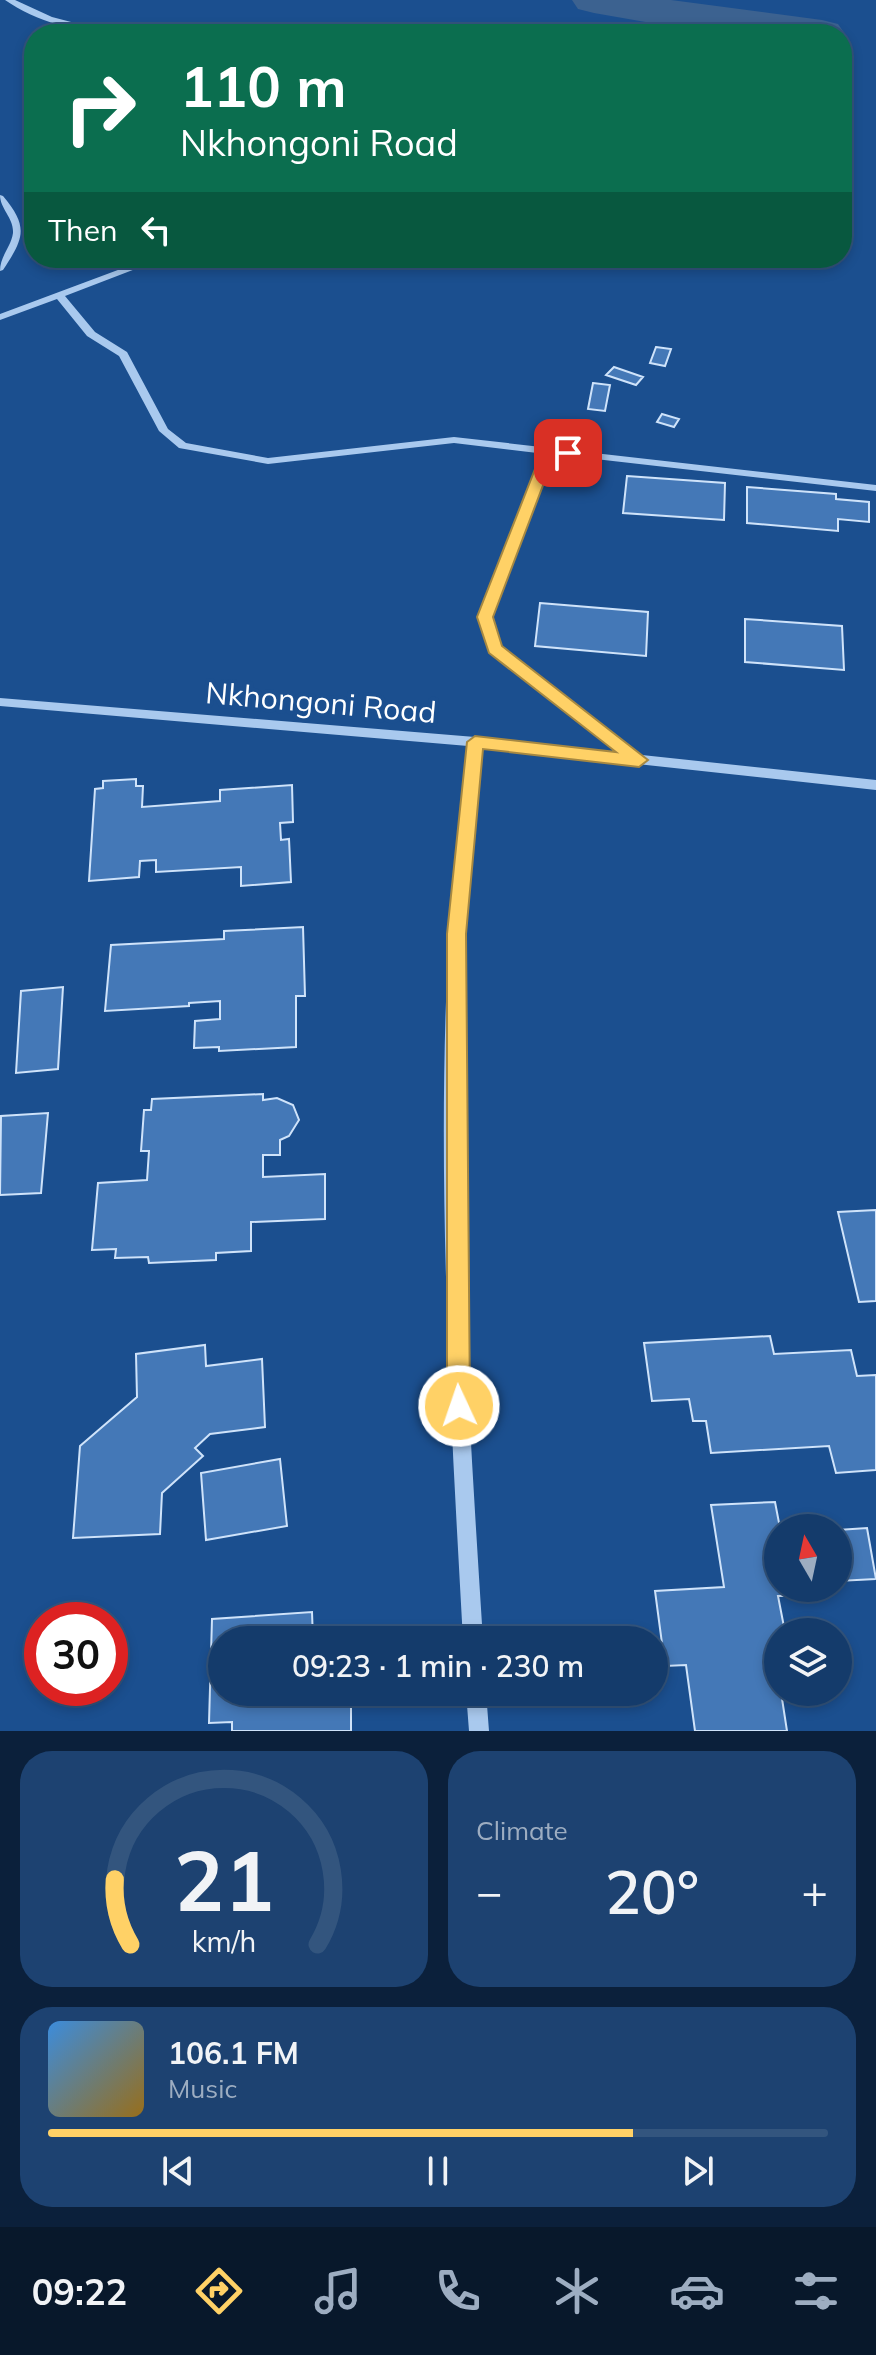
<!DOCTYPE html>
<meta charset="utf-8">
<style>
body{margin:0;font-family:Mulish,sans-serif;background:#1d4271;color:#f1f3f6;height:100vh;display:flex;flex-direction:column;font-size:30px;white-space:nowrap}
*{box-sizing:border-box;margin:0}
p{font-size:26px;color:#9dadc1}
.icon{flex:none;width:44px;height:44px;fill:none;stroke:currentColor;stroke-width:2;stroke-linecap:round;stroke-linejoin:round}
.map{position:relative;height:1731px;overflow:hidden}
.side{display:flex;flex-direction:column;gap:20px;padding:20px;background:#0b203b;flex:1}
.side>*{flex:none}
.guide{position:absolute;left:24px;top:24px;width:828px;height:244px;border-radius:32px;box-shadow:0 4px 12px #0003,0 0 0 2px #33557e;background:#0b6e4f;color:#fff;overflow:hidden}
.needle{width:52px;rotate:351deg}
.fabs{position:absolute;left:764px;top:1514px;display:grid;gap:16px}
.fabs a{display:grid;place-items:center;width:88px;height:88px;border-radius:50%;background:#143b6b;box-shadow:0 4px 12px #0003,0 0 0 2px #33557e;font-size:40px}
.speed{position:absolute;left:24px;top:1602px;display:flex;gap:16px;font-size:40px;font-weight:700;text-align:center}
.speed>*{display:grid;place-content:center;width:104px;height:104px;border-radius:50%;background:#143b6b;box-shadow:0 4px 12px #0003,0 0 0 2px #33557e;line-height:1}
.speed .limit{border:12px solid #d22;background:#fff;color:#111}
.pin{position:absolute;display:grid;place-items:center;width:68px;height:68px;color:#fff;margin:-34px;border-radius:16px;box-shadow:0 4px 12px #0006}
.me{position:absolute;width:88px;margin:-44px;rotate:357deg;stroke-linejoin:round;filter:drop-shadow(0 0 6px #0008)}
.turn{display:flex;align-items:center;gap:28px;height:168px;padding:0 24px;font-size:36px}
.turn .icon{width:104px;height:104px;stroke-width:2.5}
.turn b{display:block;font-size:56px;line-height:68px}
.then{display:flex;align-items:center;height:76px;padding:0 24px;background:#0003;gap:16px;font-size:30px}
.big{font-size:60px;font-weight:600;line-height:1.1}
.side .tile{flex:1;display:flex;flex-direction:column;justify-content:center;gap:12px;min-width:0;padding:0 28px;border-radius:32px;background:#1d4271}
.side .dial{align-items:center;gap:0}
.dial svg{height:208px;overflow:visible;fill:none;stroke:#33557e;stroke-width:7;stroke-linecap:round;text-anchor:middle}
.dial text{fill:#f1f3f6;stroke:none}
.song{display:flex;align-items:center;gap:24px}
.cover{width:96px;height:96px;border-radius:12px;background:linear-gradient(135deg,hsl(210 70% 55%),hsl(40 70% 35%))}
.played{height:8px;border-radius:4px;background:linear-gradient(90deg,#ffd166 75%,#33557e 75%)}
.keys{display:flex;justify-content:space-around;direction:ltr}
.heat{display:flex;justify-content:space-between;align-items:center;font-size:44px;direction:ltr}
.side .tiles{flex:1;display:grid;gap:20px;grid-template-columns:1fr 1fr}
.tile:last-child{grid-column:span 2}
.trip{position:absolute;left:208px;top:1626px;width:460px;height:80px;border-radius:40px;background:#143b6b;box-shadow:0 4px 12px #0003,0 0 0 2px #33557e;font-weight:600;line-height:80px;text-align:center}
.dock{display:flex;height:128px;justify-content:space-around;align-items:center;background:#08182b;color:#9dadc1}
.dock .icon{width:56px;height:56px}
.dock .on{color:#ffd166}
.dock b{font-size:36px;color:#f1f3f6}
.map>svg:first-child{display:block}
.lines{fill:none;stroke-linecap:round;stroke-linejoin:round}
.river{fill:#3c6290;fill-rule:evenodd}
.building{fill:#4478b7;stroke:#cfe3fa;stroke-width:2}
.minor{fill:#a9c9ee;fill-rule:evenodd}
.route{fill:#ffd166;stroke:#a68842;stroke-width:2}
.labels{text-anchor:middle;stroke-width:8;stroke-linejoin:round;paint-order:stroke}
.street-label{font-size:30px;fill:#fff;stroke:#1b4f8f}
</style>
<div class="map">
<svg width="876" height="1731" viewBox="0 0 876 1731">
<rect width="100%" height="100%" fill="#1b4f8f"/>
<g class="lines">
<path class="river" d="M572 0H671L822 20 838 24 845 34 842 38V34H714L594 13 578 9Z"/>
</g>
<path class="building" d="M656 347 671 349 665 366 650 363Z
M614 367 643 377 636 385 606 375Z
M593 383 610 385 605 411 588 409Z
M662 414 679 419 674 427 657 422Z
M627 476 725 483 724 520 623 513Z
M747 487 836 494V499L869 502V522L838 519V531L747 523Z
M540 603 648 612 646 656 535 646Z
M745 619 842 626 844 670 745 662Z
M136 779V786H143L142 807 220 801V790L292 785 293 822 280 823 281 840 289 839 291 882 241 886V867L156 872V860L140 861 139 877 89 881 95 789 103 788V781Z
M303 927 305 996H296V1047L219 1051V1047L194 1048 195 1021 220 1019V1001L189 1003V1006L105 1011 111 945 224 939V931Z
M63 987 58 1069 16 1073 21 991Z
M263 1094V1100L277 1098 293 1105 299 1120 289 1136 280 1140V1155H263V1177L325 1174V1219L251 1222V1251L216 1253V1260L149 1263 148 1257 115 1258 116 1249 92 1250 98 1183 147 1180 149 1151H141L144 1110H151L152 1099Z
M48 1113 41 1193 0 1195 1 1116Z
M876 1210V1301L859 1302 838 1212Z
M770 1336 774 1354 851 1350 857 1376 876 1375V1470L836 1473 829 1446 711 1453 706 1421H693L689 1399 652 1401 644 1343Z
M205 1345 206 1366 262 1359 265 1427 210 1434 195 1448 203 1456 162 1493 160 1534 73 1538 80 1446 137 1397 136 1354Z
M280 1459 287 1526 206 1540 201 1473Z
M775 1502 780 1528 778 1588H791L792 1596H778L785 1632H778V1692H781L787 1731H695L686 1665 665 1666 655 1591 724 1587 711 1505Z
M867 1528 876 1579 838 1581V1530Z
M312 1612 313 1640H222V1692H313L314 1706 351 1705V1731H232V1722L209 1723 212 1619Z"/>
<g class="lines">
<path class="minor" d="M5 0H15L52 17 117 34C80 34 35 21 5 0Z
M0 195 3 196C29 227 24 238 3 270L0 271C0 256 11 247 13 233 14 218 0 209 0 195Z
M150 258H164L65 296 95 332 127 352 168 429 186 443 268 458 454 437 876 485V491L569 456 549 466 491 617 501 647 642 755 876 780V790L481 747C475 809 466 871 463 934 453 1169 468 1405 483 1640H463C450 1405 436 1168 449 933 452 870 462 808 468 746L0 706V698L475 737 621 753 491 652 479 617 538 464 554 455 454 443 268 464 179 448 159 431 119 356 87 336 57 299 0 320V314Z
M466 1692H486L489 1731H469Z"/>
</g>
<path class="route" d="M568 449 575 453 573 456 550 467 493 617 502 646 648 760 639 767 483 749 466 934 470 1406 467 1414 459 1417 451 1414 447 1406V934L467 742 475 736 616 752 489 653 477 617 537 464Z"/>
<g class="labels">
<g class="street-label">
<text transform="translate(321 703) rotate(5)" y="10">Nkhongoni Road</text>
</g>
</g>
</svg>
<div class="fabs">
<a><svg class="needle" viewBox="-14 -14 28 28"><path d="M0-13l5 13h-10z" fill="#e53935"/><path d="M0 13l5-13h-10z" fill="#9dadc1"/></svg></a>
<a><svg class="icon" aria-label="layers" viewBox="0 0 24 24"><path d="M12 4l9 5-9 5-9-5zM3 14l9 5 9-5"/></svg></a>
</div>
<div class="speed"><div class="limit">30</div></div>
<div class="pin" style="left:568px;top:453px;background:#d93025"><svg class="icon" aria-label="arrive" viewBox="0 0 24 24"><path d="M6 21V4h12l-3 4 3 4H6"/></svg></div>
<svg class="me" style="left:459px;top:1406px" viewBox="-20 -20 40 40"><circle r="17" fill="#ffd166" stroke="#fff" stroke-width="3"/><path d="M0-11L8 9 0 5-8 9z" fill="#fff"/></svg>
<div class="trip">09:23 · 1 min · 230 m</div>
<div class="guide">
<div class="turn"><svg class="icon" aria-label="right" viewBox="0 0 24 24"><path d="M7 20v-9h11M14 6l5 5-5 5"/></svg><div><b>110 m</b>Nkhongoni Road</div></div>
<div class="then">Then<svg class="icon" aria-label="left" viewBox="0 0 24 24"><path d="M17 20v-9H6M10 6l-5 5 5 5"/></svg></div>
</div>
</div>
<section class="side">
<div class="tiles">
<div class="tile dial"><svg viewBox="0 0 100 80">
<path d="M14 69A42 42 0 1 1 86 69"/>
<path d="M14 69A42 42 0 0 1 8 44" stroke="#ffd166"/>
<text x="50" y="56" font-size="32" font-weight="700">21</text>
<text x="50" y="72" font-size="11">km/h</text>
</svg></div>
<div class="tile"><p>Climate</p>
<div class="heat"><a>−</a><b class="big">20°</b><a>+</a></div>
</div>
<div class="tile">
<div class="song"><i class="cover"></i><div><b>106.1 FM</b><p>Music</p></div></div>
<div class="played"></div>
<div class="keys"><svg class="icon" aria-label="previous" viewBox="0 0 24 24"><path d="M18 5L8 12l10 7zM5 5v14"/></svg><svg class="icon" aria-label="pause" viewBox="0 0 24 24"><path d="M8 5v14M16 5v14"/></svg><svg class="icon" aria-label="next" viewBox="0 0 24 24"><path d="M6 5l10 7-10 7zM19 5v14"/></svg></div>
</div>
</div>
</section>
<nav class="dock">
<b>09:22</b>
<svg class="icon on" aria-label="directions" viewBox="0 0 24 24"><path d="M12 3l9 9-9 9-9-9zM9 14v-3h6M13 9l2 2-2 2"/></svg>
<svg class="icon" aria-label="music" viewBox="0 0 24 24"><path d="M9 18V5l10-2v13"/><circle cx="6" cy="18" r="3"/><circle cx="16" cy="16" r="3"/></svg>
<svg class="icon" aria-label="phone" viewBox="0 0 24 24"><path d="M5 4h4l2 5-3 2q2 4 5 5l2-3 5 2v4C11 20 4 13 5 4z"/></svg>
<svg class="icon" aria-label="climate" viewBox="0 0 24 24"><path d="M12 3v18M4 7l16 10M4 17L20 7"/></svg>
<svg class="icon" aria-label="car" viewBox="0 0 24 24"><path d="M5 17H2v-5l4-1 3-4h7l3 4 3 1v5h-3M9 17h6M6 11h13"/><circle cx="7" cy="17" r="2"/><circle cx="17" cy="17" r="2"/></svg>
<svg class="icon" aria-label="filters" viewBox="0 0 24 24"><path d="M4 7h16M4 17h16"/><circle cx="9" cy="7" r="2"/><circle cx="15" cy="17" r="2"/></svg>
</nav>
